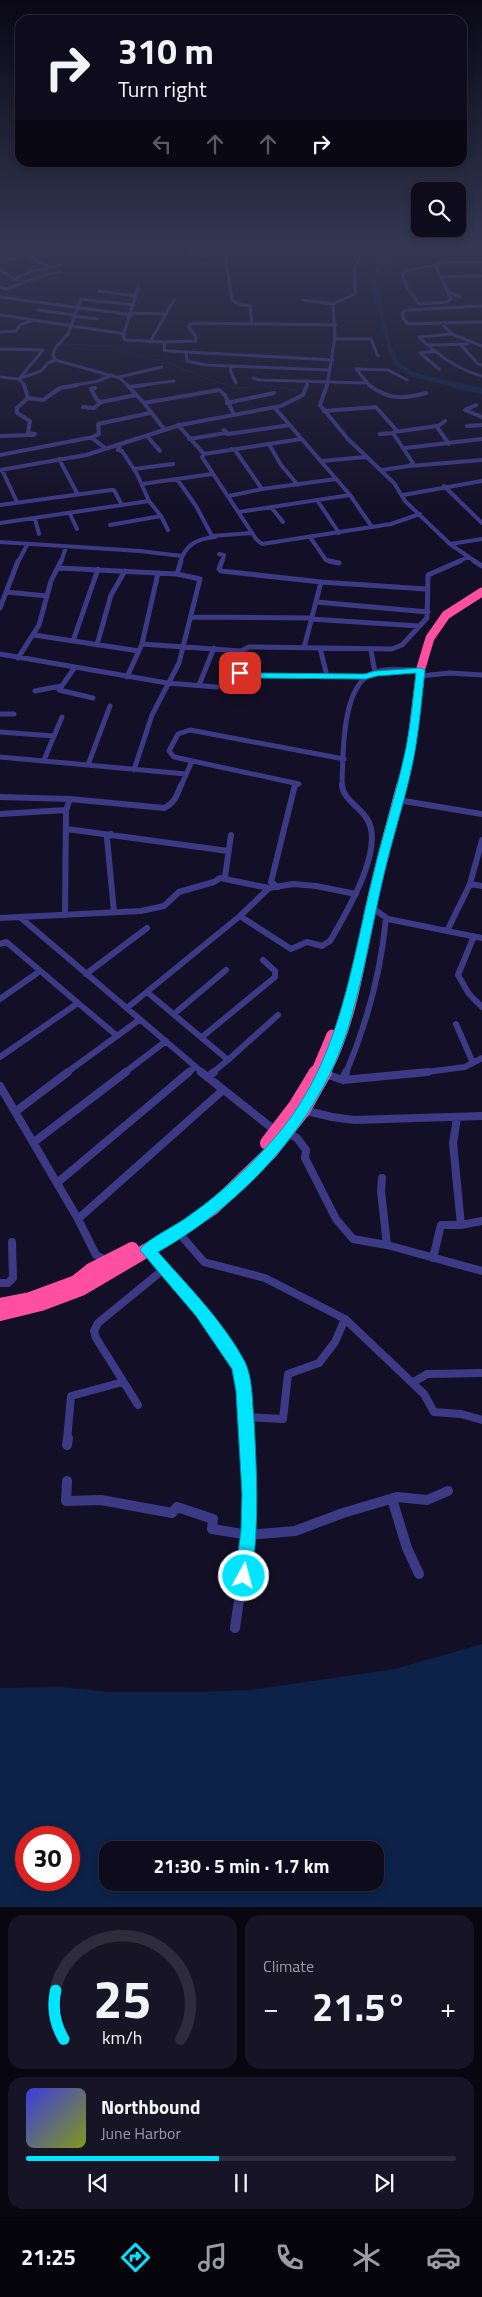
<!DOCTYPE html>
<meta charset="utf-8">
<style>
body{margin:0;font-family:"Titillium Web",sans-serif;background:#171425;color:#f1f3f6;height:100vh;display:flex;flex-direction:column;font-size:19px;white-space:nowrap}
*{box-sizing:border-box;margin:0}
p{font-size:16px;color:#9b9ba3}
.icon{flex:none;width:28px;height:28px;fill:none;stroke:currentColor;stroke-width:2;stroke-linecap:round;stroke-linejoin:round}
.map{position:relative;height:1907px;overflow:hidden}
.drawer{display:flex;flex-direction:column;gap:8px;padding:8px;background:#08060f;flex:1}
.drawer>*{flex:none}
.banner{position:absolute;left:15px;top:15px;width:452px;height:152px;border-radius:15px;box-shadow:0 2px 8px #0003,0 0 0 1px #2e2b3b;background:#0e0b1c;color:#f1f3f6;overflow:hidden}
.fabs{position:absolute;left:411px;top:182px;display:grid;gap:10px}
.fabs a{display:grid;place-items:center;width:55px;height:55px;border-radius:10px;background:#0e0b1c;box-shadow:0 2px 8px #0003,0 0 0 1px #2e2b3b;font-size:25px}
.speed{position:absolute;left:15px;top:1826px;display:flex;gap:10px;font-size:25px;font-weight:700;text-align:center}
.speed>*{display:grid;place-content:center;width:65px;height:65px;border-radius:50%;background:#0e0b1c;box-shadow:0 2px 8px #0003,0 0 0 1px #2e2b3b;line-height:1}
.speed .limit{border:8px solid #d22;background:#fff;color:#111}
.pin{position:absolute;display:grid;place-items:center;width:42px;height:42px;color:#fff;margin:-21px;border-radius:10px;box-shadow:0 2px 8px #0006}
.me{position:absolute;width:55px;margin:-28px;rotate:7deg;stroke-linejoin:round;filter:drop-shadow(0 0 4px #0008)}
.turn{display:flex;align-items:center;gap:18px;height:105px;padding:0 20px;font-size:22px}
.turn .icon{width:65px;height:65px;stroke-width:2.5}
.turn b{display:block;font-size:35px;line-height:42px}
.lanes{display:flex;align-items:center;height:48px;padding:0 20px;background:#0003;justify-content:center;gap:25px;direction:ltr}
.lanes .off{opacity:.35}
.big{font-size:38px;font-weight:700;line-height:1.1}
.drawer .tile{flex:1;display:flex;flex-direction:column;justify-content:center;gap:8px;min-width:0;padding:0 18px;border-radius:15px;background:#171425}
.drawer .dial{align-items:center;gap:0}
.dial svg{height:130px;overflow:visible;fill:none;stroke:#2e2b3b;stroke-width:7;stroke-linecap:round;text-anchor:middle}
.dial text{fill:#f1f3f6;stroke:none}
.song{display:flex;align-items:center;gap:15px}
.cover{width:60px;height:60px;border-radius:8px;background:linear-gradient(135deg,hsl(240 70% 55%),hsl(70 70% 35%))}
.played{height:5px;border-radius:2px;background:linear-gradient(90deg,#00e5ff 45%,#2e2b3b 45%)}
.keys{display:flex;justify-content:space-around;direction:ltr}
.heat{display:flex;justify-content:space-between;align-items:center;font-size:28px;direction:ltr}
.drawer .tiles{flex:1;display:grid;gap:8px;grid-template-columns:1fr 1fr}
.tile:last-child{grid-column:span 2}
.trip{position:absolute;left:99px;top:1841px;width:285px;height:50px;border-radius:15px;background:#0e0b1c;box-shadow:0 2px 8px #0003,0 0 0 1px #2e2b3b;font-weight:700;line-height:50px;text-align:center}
.tabs{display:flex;height:80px;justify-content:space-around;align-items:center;background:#06040b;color:#9b9ba3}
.tabs .icon{width:35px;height:35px}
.tabs .current{color:#00e5ff}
.tabs b{font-size:22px;color:#f1f3f6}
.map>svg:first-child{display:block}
.water{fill:#0c2248;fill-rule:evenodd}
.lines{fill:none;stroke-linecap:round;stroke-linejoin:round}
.stream{stroke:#0c2248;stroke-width:1}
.river-far1{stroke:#0c2248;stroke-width:4.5}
.river{stroke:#0c2248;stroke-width:6}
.street-far5{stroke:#3d3a85;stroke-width:3}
.street-far4{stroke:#3d3a85;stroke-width:4}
.street-far3{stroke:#3d3a85;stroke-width:5}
.street-far2{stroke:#3d3a85;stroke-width:6}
.street-far1{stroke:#3d3a85;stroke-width:8}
.street{stroke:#3d3a85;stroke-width:10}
.highway-far2{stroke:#ff4fa3;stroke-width:9}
.highway-far1{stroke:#ff4fa3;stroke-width:11}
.highway{stroke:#ff4fa3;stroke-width:14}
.route{fill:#00e5ff;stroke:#0095a6}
</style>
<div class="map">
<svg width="482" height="1907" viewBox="0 0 482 1907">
<rect width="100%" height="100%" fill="#130f26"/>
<path class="water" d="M482 1644V1907H0V1688L61 1687 109 1692H198L250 1690 395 1669ZM26 1838H69V1880H26ZM108 1850H375V1882H108Z"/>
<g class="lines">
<path class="stream" d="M61 344 111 346 126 355 164 361 205 378 238 388 274 386 298 391"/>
<path class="river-far1" d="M459 386 411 374 398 365 390 349 373 280 379 266 411 250 447 248 482 250"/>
<path class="river" d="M453 385 482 391"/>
<path class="street-far5" d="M21 248 31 258 49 267
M188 248 189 252 203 256 225 255 232 300 238 304 250 306 252 324
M217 248 225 255 259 248
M361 255 371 248
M0 261 28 255
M435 265 414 269 402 274 407 287 419 304 447 302 451 299 448 292
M0 271 18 280
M441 277 482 276
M14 279 32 271 59 266
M0 287 6 289 45 275 60 272
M138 288 123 336 125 340 165 342 164 350 168 351 333 360
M99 291 136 296
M0 297 132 315
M460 297 448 292 435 265 443 262H482
M303 300 333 304
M482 306 407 310 403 312V318L408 324 482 322
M38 310 74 315
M132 313 164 314
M0 315 125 334
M73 316 97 319
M441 323 452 334 482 346
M0 332 16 331 20 325 34 320
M452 334 419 337C437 355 457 369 482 376
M336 339H371L378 356
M150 342 174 300
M165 342 196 341V337L188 326 193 323 336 325
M460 344 478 364 482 365
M428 345 468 344
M0 349 43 350
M435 351 420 353 439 369
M186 353 187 361 205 365 330 370
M232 367 230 370 236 383
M0 377 19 379
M119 377 162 367
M21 378 41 371 48 363 55 360
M253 378 260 380 366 383
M25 386 19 379 43 350
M70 386 98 381 112 375
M128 386 120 378 55 360 53 354 56 347 68 334 81 299 134 305
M136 386 174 381
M307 386V381
M327 386 335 337 333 304 355 294V268L364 248
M370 386 356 369 388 370 407 380"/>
<path class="street-far4" d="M24 385 28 398 43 400 60 388 77 385
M127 385 144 403
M327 385 320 405 348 439 394 483 405 501 450 544 476 562
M369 385C388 400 404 399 426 393
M129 387 145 385
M95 388 91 389 97 400 101 402
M28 398 17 408V413L30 421 28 433 35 434
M227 403 274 393
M476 405 465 410 482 417
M83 407 94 408 101 402 136 395
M275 408 350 495 372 527
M324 411 376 407 397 431
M445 421 437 427 449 444
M178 425 204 454 202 457 256 539 262 544 391 524 420 514
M467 426 482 425
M164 429 144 403 219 390 225 395 234 415
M224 430 228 434 290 425
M394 432 437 426
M380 434 393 433 413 463 409 466 382 470
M0 436 34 435
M147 436 160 451
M90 438 99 434 98 424 150 413
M189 439 226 433
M269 444 281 465 298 485
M120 445 118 450 122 451 137 474 149 501 161 516 168 530
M405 448 482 439
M231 449 235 450 262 489
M204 454 301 439
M0 455 88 438H92L105 448
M59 459 77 493
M321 461 366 457
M410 466 482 460
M134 469 173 464
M0 470 86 455 180 425 281 406 303 395 307 385
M2 470 17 502
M177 479 196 506 212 536 252 533
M142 484 212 474
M444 486 482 523
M403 495 482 481
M229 496 262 489 336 479
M317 500 339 533
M0 505 111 490H114L122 505
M271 507 283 522
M239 512 350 495
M70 514 77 529
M35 519 39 534
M0 523 149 501
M110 525 161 516
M310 537 326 560 334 562
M0 542 140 551 182 556
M450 544 482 539
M219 554 224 555 222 562
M18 562 27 545
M61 562 66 547
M180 562C186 544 197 539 215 537
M457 562 468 557"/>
<path class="street-far3" d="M222 561 219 569 221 571 321 582 426 589
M329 561 339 563
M474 561 482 566
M59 568 177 574 200 579 179 663 152 715 134 770
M177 574 181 561
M6 592 47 596
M316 602 428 612
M0 608 18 561
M192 617 311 618
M311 619 419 626
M34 635 139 651
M73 641 98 569
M142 644 241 651 249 647 392 649 402 645 427 618 428 575 460 561
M97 645 111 595 125 571
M304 648 321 582
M320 648 327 676
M371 650 375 673
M241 651 239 670 242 675 366 677
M0 654 167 683 217 687
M18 658 39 625 51 581 61 561
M75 667 59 690 93 698
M420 676 450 673 482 675
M127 677 142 644 158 573
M199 685 214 648
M35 691 61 686
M0 714H14
M0 732 54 736
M0 757 186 774
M44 760 62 717
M88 765 110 706
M181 786 192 761
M295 786 299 784 174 757 169 751 178 734 190 730 344 759
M342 786C343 758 341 688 371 674 385 667 406 670 421 670"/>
<path class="street-far2" d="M0 797 70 799 164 808C175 803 177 795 181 785
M398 800 482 814
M0 814 66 810
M67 829 228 851
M111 834 107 838 114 912
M225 877 231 835
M470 884 482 886
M278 887 271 882 295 785
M371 907 388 919 482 938
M65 915 66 810 70 799
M240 916 291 949 307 942 322 946 330 941C345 915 386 848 367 819 361 808 342 798 342 785
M0 918 141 911 164 906 179 892 214 882 220 878 269 888
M21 918 203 1073
M447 931 470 884 482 840
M474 936 458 975 469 994 482 1007
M0 944 6 942 10 945 78 1003
M86 974 147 928
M147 992 228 1060 212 1073
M0 999 40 971
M127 1008 240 916 269 888 293 884 316 886 356 894
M174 1014 226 970
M456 1024 473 1063
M202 1037 275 977V971L263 960
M0 1057 78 1003 116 1035
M228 1060 278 1015
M66 1073 139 1020
M124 1073 166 1041
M188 1073 195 1067
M346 1073C367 1023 381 972 386 918
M419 1073 465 1067 482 1058"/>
<path class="street-far1" d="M201 1072 277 1132
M325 1074 343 1080 428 1072
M208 1077 214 1072
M343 1080 346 1072
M0 1086 78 1219 96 1255 108 1261
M303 1110 332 1117 354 1120 482 1116
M15 1112 68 1072
M287 1132 297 1138 306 1150 305 1158 336 1219 353 1239 387 1245 482 1271
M34 1142 126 1072
M382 1178 381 1191 387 1245
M57 1183 189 1072
M78 1219 223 1090
M461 1225 482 1221
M178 1232 204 1262 265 1278 345 1319 424 1394 434 1412 461 1414 482 1420
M147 1250 201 1311 239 1366 244 1391 247 1440
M433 1258 441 1225H461L453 1143 457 1118
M0 1283H8L13 1278 12 1242
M412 1383 427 1374 482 1373
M138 1405 96 1338 94 1331 98 1323 164 1269
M245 1417 283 1419 288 1374 319 1363 335 1342 345 1319
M67 1440 71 1396 123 1382"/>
<path class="street" d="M67 1445 68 1438
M67 1481 66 1501 101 1500 172 1513 177 1507 213 1519 212 1529 249 1535 295 1531 343 1513 397 1497 427 1500 448 1491
M392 1499 407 1548 419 1574
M235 1628 249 1531 250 1494 247 1438"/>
<path class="highway-far2" d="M402 786 411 748 421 668 430 638 446 615 482 592"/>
<path class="highway-far1" d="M316 1073 332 1035
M325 1073C351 1023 359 966 370 911 379 869 391 827 402 785"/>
<path class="highway" d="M267 1143 296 1105 316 1072
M0 1305 30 1299 76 1282 91 1270 132 1249
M0 1314 41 1304 81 1289 176 1233 213 1208 270 1153 303 1111 325 1072"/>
</g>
<linearGradient id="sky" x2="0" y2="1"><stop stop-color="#0a0815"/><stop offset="0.48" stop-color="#333752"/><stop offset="1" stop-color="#333752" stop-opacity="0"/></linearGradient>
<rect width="482" height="515" fill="url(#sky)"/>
<path class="route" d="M421 668 425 670C422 695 420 721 416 745 409 789 394 831 384 874 373 921 365 969 352 1015 325 1116 248 1201 158 1252 187 1285 224 1322 245 1362 253 1379 252 1402 254 1421 257 1476 259 1521 252 1576L250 1583 244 1585 238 1583 235 1576 241 1531 242 1494 236 1391 232 1369 196 1316 140 1250C144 1241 175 1226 186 1218 222 1193 254 1163 282 1129 341 1055 351 965 373 876 383 833 397 791 406 748 411 723 413 698 416 673L377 676 366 679 255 678 236 673 240 671 255 673 365 674 375 671Z"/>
</svg>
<div class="fabs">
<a><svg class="icon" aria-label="search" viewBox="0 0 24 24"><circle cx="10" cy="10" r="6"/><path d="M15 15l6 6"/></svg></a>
</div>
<div class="speed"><div class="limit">30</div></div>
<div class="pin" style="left:240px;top:673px;background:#d93025"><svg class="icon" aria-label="arrive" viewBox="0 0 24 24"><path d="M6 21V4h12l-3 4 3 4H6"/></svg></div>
<svg class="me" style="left:244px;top:1576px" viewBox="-20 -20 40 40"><circle r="17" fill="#00e5ff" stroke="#fff" stroke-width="3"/><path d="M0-11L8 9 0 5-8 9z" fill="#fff"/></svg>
<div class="trip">21:30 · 5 min · 1.7 km</div>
<div class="banner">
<div class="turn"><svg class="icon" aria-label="right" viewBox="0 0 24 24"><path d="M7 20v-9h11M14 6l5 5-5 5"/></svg><div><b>310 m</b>Turn right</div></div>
<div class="lanes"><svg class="icon off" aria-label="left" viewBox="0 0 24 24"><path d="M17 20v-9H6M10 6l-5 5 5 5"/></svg><svg class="icon off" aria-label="ahead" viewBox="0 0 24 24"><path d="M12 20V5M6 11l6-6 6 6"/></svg><svg class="icon off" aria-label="ahead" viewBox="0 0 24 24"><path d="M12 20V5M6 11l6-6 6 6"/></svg><svg class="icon" aria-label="right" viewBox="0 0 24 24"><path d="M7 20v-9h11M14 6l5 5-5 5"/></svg></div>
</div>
</div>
<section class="drawer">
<div class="tiles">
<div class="tile dial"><svg viewBox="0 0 100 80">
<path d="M14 69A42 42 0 1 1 86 69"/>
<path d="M14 69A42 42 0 0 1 9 39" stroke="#00e5ff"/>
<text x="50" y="56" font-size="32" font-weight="700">25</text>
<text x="50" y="72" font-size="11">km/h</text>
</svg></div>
<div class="tile"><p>Climate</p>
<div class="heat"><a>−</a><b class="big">21.5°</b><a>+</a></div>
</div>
<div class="tile">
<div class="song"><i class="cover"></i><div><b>Northbound</b><p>June Harbor</p></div></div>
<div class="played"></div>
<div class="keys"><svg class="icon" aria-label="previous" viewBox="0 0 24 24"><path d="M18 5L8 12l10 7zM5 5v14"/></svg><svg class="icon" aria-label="pause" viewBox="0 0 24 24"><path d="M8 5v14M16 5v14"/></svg><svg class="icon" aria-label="next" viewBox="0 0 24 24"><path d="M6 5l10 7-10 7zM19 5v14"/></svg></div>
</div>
</div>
</section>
<nav class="tabs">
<b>21:25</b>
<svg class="icon current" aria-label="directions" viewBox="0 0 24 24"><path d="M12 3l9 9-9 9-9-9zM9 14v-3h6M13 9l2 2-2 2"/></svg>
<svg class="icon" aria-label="music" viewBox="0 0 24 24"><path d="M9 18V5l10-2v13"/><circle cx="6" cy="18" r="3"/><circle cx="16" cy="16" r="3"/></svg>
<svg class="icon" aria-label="phone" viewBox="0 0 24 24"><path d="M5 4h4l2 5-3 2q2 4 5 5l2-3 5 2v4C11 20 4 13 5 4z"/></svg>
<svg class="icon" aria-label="climate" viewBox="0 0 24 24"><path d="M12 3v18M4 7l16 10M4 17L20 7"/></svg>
<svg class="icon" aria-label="car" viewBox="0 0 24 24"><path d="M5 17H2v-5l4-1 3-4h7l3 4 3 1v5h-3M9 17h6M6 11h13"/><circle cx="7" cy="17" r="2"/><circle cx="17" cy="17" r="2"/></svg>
</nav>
